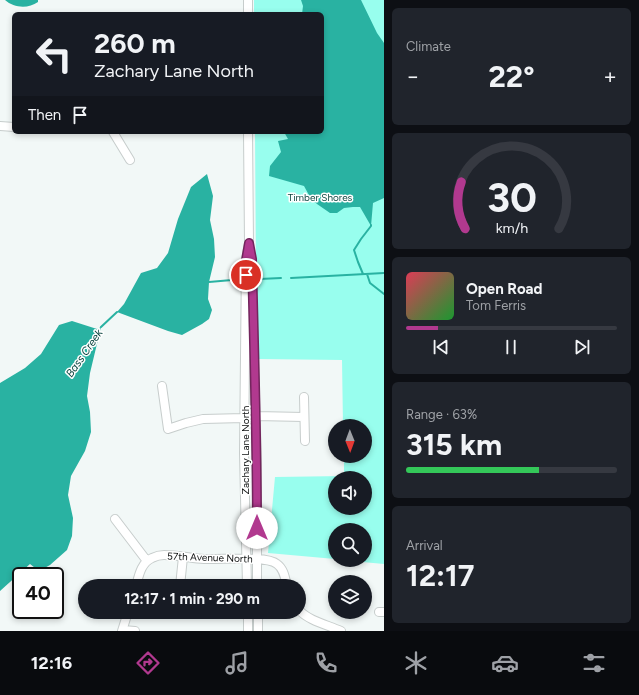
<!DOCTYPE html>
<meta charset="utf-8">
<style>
body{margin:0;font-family:Figtree,sans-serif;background:#20242c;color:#f1f3f6;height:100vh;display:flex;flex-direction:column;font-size:15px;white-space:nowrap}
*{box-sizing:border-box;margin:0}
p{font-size:13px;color:#9ea1a6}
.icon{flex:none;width:22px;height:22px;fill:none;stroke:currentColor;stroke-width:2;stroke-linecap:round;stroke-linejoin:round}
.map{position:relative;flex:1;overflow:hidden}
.details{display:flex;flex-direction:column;gap:8px;padding:8px;background:#0d0f14;width:255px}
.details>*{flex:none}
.hud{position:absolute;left:12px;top:12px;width:312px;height:122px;border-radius:6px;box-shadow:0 2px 6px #0003;background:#171b24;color:#f1f3f6;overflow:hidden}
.needle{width:26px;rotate:179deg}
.controls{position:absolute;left:328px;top:419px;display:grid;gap:8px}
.controls a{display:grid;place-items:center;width:44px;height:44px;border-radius:50%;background:#171b24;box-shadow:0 2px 6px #0003;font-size:20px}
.speed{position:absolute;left:12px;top:567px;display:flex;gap:8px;font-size:20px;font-weight:700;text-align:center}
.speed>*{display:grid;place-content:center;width:52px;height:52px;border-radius:50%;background:#171b24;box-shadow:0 2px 6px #0003;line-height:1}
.speed .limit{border:2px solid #111;border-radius:6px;background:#fff;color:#111}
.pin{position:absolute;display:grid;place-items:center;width:34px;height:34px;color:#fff;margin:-17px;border:2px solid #fff;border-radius:50%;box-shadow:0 1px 4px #0007}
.me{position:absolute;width:44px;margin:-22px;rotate:0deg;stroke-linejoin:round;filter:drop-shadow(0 0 3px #0008)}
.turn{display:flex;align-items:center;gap:14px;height:84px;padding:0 16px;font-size:18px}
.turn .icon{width:52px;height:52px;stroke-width:2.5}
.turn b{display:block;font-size:28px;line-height:34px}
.then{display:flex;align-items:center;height:38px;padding:0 16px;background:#0003;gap:8px;font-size:15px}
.big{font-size:30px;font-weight:700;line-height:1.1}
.details .card{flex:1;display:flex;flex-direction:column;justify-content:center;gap:6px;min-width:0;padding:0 14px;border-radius:6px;background:#20242c}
.details .dial{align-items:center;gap:0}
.dial svg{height:104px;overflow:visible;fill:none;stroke:#363941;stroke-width:7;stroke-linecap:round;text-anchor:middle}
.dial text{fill:#f1f3f6;stroke:none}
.song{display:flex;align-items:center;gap:12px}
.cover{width:48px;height:48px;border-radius:6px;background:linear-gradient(135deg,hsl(350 70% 55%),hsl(130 70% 35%))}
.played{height:4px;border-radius:2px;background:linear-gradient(90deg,#b1398f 15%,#363941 15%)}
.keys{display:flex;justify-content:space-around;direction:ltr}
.heat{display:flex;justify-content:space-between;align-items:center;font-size:22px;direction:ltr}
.charge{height:6px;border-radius:3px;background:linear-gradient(90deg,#34c759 63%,#363941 0)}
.trip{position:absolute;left:78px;top:579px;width:228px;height:40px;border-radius:20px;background:#171b24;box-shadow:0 2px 6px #0003;font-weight:700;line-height:40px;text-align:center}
.tabs{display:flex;height:64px;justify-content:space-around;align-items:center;background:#090b0e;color:#9ea1a6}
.tabs .icon{width:28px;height:28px}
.tabs .current{color:#b1398f}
.tabs b{font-size:18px;color:#f1f3f6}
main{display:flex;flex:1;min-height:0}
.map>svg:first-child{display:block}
.green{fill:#98feee;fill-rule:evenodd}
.water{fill:#29b2a2}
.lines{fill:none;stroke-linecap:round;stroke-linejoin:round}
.stream{stroke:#29b2a2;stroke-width:2}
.minor-casing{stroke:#c7cdcc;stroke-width:10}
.minor{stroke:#fff;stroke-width:8}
.route-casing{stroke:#73255d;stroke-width:10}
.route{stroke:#b1398f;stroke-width:7}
.labels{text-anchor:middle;stroke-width:3;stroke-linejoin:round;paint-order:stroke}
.park-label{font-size:10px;fill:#104842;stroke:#fff}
.street-label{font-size:10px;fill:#0c0e0e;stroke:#fff}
.water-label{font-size:11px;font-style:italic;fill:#033f39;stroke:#fff}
</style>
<main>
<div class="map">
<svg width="384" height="631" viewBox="0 0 384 631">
<rect width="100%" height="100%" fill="#f2f8f7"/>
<path class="green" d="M254 0H384V564L341 560H365V530H335V559L268 553 275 477 344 476V456H365V426H343L342 360 258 359 256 274 255 132H322V14H254ZM335 478H365V508H335Z"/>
<path class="water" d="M5 0H38V2C28 9 14 8 5 0Z
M301 0H361L377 33 384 43V198L373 203 371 226 360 207H353L344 208 337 213H330L317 204 310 197 304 186 269 176 270 166 281 152 278 141 288 139 284 132H322V14H302L303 6Z
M207 174 213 196 210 220 214 239 215 257 209 282 208 299 212 310 209 319 202 324 182 335 168 331 117 312 124 304 141 273 157 268 168 253 178 219 191 187Z
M72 321 97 329 101 327 90 373 87 396 90 412 91 432 85 451 71 476 68 495 73 518 72 536 67 550 50 565 39 571 30 564 0 591V383L25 368 41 354 59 325Z"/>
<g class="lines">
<path class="stream" d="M363 274 358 262 354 250 361 239 371 226V225
M367 274 370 283 384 294
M291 278 384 273
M260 279 281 278
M209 282 232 280
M101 327 117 312"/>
<defs>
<path id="minor" d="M248 14V0
M0 126 14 127
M113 132 130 160
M250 253 251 259 257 464V586
M162 386 168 429 186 423 203 419 244 418 256 416 304 417
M304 397 305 441
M115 519 147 561
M136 586C139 575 141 563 152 558 156 556 160 555 164 555 177 555 191 558 204 559 220 560 267 555 277 564 284 569 285 578 287 586
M180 586 183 557
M247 586 244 453 246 260 249 243 248 132
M299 610C309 621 328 625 341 631
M183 612V613
M248 612V631
M258 612V631
M379 612H384
M123 630 135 631
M122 631 128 612"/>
</defs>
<use href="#minor" class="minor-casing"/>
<use href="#minor" class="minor"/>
</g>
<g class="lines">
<defs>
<path id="route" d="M246 275V260L249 243 252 259C254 349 257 439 257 528"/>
</defs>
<use href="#route" class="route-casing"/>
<use href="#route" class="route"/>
</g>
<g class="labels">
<g class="park-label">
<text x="320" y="201">Timber Shores</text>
</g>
<g class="street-label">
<text transform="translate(245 450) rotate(-90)" y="4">Zachary Lane North</text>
<text transform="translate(210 557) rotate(2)" y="4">57th Avenue North</text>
</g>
<g class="water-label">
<text transform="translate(84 353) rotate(-55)" y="4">Bass Creek</text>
</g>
</g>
</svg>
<div class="controls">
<a><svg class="needle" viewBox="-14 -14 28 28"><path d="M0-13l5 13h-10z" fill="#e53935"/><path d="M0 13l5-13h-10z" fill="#9ea1a6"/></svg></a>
<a><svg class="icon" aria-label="sound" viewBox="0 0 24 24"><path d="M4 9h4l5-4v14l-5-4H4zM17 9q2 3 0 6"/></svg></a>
<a><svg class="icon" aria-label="search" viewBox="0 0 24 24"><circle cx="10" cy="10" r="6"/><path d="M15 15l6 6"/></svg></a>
<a><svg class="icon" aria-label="layers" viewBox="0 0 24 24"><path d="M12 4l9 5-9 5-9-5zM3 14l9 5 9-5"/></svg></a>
</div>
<div class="speed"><div class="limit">40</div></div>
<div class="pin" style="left:246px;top:275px;background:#d93025"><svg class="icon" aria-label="arrive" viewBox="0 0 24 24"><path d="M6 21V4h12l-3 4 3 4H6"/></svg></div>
<svg class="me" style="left:257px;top:528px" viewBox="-20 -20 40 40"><circle r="19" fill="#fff"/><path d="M0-13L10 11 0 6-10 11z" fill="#b1398f"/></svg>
<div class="trip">12:17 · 1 min · 290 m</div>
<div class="hud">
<div class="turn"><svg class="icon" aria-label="left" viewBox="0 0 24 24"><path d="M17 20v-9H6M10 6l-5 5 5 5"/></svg><div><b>260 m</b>Zachary Lane North</div></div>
<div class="then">Then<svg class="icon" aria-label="arrive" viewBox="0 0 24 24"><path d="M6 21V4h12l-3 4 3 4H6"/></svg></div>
</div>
</div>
<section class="details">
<div class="card"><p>Climate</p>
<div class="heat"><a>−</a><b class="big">22°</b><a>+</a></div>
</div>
<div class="card dial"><svg viewBox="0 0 100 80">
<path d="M14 69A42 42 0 1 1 86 69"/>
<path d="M14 69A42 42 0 0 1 11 33" stroke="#b1398f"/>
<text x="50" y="56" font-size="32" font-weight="700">30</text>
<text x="50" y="72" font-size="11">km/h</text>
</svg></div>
<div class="card">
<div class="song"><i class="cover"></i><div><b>Open Road</b><p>Tom Ferris</p></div></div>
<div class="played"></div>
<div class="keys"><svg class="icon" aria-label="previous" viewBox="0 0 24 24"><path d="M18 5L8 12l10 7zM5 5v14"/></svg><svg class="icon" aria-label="pause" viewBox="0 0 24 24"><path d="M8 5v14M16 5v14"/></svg><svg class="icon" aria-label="next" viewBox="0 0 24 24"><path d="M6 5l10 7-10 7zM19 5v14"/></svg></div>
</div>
<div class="card"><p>Range · 63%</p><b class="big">315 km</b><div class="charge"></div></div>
<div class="card"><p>Arrival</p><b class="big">12:17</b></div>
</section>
</main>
<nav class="tabs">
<b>12:16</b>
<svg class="icon current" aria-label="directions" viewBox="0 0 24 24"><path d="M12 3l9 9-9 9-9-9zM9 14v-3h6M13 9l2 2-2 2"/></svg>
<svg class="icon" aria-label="music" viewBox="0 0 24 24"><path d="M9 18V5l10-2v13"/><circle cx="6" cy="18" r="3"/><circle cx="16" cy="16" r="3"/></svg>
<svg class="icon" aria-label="phone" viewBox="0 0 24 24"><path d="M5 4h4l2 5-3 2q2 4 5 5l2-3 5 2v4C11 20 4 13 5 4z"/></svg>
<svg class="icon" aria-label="climate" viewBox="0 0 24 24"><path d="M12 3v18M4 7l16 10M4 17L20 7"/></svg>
<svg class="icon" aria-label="car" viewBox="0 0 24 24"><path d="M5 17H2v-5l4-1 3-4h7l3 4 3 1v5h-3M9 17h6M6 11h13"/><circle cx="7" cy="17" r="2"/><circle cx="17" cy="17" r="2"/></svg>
<svg class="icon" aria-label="filters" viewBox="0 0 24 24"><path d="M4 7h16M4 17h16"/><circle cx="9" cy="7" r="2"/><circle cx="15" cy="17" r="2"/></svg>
</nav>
